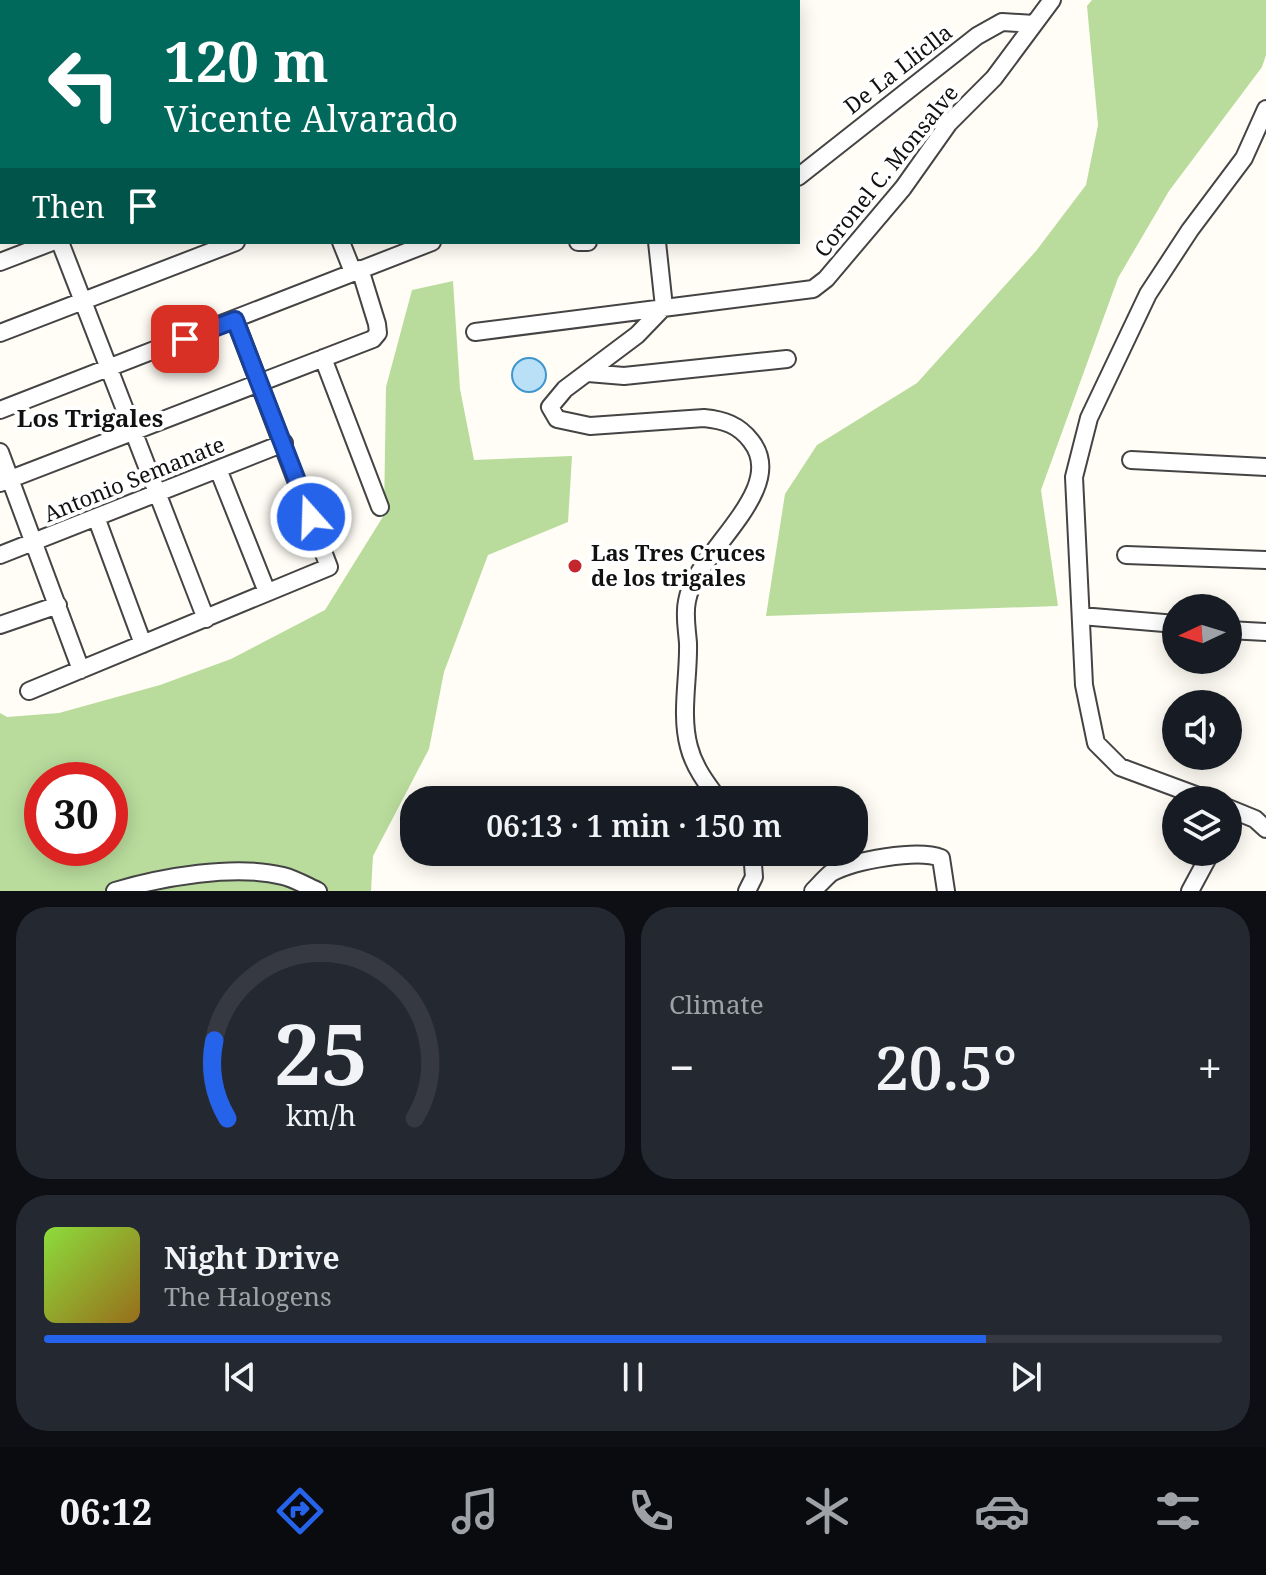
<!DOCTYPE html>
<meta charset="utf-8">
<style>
body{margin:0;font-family:"Noto Serif",serif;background:#242831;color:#f1f3f6;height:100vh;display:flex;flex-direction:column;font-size:30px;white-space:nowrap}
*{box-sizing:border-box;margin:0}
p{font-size:26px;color:#9ea1a6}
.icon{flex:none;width:44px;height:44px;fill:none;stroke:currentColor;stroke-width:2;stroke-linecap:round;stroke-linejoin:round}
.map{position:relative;height:891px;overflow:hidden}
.side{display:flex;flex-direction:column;gap:16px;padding:16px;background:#0d0f14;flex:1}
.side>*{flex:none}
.banner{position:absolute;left:0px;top:0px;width:800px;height:244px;box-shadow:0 4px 20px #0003;background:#00695c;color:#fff;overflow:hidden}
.needle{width:52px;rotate:266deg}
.tools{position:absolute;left:1162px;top:594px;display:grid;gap:16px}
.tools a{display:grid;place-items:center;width:80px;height:80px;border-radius:50%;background:#171b24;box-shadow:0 4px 20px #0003;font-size:40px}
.speed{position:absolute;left:24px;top:762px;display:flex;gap:16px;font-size:40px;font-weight:700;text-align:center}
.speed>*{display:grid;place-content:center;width:104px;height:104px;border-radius:50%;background:#171b24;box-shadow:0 4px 20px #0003;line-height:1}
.speed .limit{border:12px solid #d22;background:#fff;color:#111}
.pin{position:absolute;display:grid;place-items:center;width:68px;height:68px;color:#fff;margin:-34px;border-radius:16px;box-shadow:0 4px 12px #0006}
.me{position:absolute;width:88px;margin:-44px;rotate:340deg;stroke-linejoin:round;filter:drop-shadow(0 0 6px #0008)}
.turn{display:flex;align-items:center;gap:28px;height:168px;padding:0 32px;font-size:36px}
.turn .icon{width:104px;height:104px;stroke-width:2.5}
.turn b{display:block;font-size:56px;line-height:68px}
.then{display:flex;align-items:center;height:76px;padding:0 32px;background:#0003;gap:16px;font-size:30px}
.big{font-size:60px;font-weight:600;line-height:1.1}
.side .card{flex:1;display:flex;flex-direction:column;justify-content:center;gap:12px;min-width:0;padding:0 28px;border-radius:32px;background:#242831}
.side .dial{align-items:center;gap:0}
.dial svg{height:208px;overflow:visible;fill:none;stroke:#363941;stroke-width:7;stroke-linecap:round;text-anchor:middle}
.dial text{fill:#f1f3f6;stroke:none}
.song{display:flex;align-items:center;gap:24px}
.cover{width:96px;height:96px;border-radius:12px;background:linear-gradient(135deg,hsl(90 70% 55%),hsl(40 70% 35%))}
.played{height:8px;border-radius:4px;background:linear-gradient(90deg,#2563eb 80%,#363941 80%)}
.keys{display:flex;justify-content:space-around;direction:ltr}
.heat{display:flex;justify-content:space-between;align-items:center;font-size:44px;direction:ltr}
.side .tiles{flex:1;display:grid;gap:16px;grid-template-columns:1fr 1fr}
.card:last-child{grid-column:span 2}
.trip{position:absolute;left:400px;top:786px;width:468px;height:80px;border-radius:32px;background:#171b24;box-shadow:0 4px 20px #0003;font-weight:600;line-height:80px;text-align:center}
.dock{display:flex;height:128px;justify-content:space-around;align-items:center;background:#090b0e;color:#9ea1a6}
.dock .icon{width:56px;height:56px}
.dock .current{color:#2563eb}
.dock b{font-size:36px;color:#f1f3f6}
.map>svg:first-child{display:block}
.forest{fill:#b9dc9c;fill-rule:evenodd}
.water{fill:#b9e0f7;stroke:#3f96cf;stroke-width:2}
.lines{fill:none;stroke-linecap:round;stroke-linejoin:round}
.minor-casing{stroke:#444;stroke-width:20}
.minor{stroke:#fff;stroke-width:16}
.route-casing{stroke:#184099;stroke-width:20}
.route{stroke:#2563eb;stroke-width:14}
.poi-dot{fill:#c4262e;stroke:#fff;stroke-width:3}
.labels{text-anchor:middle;stroke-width:8;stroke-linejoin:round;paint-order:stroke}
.street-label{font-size:22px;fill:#111;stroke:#fff}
.poi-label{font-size:22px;font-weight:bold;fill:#111;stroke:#fff;text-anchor:start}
.neighbourhood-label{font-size:24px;font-weight:bold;fill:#111;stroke:#fff}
</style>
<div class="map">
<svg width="1266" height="891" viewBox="0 0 1266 891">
<rect width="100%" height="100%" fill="#fffdf5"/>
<path class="forest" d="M1092 0H1266V55L1262 67 1169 191 1118 278 1041 490 1058 606 766 616 785 494 817 445 917 383 1036 251 1086 185 1098 125 1087 6Z
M453 281 460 389 474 460 572 456 568 522 488 555 444 672 429 749 373 856 371 891H0V713L7 717 59 713 160 685 231 659 325 610 384 515 386 387 412 290ZM42 780H110V848H42Z"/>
<path class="water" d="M512 375a17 17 0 1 1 34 0a17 17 0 1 1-34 0Z"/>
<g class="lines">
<defs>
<path id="minor" d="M385 0 386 2
M798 177 977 36 1002 22 1034 24
M60 242 206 619
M341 242 353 272
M578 242H588
M657 242 664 307
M0 262 52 242
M664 307 637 335 565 389 550 407 557 419 590 426 704 418C724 420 739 425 751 441 790 490 695 552 687 601 684 615 687 629 688 643 689 677 680 714 689 747 694 767 707 784 719 800
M475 332 813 289 826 279 903 188 949 123 994 78 1052 0
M0 333 236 242
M323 358 380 507
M588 373 624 376 787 359
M0 410 432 242
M0 452 81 670
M1131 460 1266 467
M218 469 267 592
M0 483 373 339 378 333 377 324 360 269
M96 517 143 644
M0 555 284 443
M1126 555 1266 560
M1081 616 1176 624
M0 625 58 605
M1228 630 1266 632
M29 691 329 567 235 320
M1209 800 1120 767 1096 743 1084 685 1074 477 1089 418 1148 294 1190 230 1244 158 1266 109
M1228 808 1255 819 1266 829
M115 891C162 877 235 864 283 876 295 879 307 886 318 891
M747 891 754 877 752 852
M813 891C819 885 825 878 831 873 854 860 918 849 941 858L946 891
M1190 891 1211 852"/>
</defs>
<use href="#minor" class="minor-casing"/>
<use href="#minor" class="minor"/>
</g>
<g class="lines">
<defs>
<path id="route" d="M185 339 235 320 311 517"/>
</defs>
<use href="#route" class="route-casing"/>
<use href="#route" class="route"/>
</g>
<circle class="poi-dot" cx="575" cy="566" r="8"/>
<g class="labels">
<g class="street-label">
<text transform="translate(898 69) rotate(-38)" y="8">De La Lliclla</text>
<text transform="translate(886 171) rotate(-51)" y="8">Coronel C. Monsalve</text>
<text transform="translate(134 479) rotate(-22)" y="8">Antonio Semanate</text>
</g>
<g class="poi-label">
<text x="591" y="561">Las Tres Cruces<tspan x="591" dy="25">de los trigales</tspan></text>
</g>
<g class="neighbourhood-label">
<text x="90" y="427">Los Trigales</text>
</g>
</g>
</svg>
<div class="tools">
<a><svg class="needle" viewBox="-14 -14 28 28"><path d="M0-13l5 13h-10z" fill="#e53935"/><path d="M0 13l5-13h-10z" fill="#9ea1a6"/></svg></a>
<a><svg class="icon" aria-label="sound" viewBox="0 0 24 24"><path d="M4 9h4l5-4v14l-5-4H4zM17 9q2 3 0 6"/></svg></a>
<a><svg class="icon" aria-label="layers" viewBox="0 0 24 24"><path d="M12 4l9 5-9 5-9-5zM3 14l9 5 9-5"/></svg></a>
</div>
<div class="speed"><div class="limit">30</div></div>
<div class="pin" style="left:185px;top:339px;background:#d93025"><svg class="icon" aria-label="arrive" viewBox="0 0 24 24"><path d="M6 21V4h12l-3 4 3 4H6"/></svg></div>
<svg class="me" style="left:311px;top:517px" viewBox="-20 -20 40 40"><circle r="17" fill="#2563eb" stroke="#fff" stroke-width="3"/><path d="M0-11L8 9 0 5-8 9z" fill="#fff"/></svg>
<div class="trip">06:13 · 1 min · 150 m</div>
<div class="banner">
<div class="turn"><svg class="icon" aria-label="left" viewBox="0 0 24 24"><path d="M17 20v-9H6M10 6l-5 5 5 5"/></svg><div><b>120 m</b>Vicente Alvarado</div></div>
<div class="then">Then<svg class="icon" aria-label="arrive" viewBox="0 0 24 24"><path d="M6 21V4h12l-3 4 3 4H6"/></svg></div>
</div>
</div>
<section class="side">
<div class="tiles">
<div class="card dial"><svg viewBox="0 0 100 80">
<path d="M14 69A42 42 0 1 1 86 69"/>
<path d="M14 69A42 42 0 0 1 9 39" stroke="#2563eb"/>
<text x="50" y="56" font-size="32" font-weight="700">25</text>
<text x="50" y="72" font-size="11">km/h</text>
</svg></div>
<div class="card"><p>Climate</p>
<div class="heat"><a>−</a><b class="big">20.5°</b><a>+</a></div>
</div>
<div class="card">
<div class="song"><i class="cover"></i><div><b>Night Drive</b><p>The Halogens</p></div></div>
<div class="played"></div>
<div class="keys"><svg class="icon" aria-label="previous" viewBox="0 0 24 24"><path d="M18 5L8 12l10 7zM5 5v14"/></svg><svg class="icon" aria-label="pause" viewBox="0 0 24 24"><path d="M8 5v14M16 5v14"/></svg><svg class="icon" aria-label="next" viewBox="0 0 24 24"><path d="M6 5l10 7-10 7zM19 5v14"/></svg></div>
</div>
</div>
</section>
<nav class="dock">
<b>06:12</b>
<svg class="icon current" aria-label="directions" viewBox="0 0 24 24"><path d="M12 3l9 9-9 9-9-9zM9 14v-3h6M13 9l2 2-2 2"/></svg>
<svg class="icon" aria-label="music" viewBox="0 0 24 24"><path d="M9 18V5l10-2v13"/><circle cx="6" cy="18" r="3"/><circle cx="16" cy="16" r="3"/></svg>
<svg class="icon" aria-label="phone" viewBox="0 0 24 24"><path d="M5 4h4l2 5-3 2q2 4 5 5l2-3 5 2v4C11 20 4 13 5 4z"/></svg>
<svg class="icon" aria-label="climate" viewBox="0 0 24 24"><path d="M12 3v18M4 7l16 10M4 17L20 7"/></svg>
<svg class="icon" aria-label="car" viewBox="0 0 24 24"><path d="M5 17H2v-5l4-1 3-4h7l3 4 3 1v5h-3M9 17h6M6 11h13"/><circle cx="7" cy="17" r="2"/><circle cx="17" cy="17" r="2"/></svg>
<svg class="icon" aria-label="filters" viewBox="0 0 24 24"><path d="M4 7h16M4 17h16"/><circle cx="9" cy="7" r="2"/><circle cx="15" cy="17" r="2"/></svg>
</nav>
